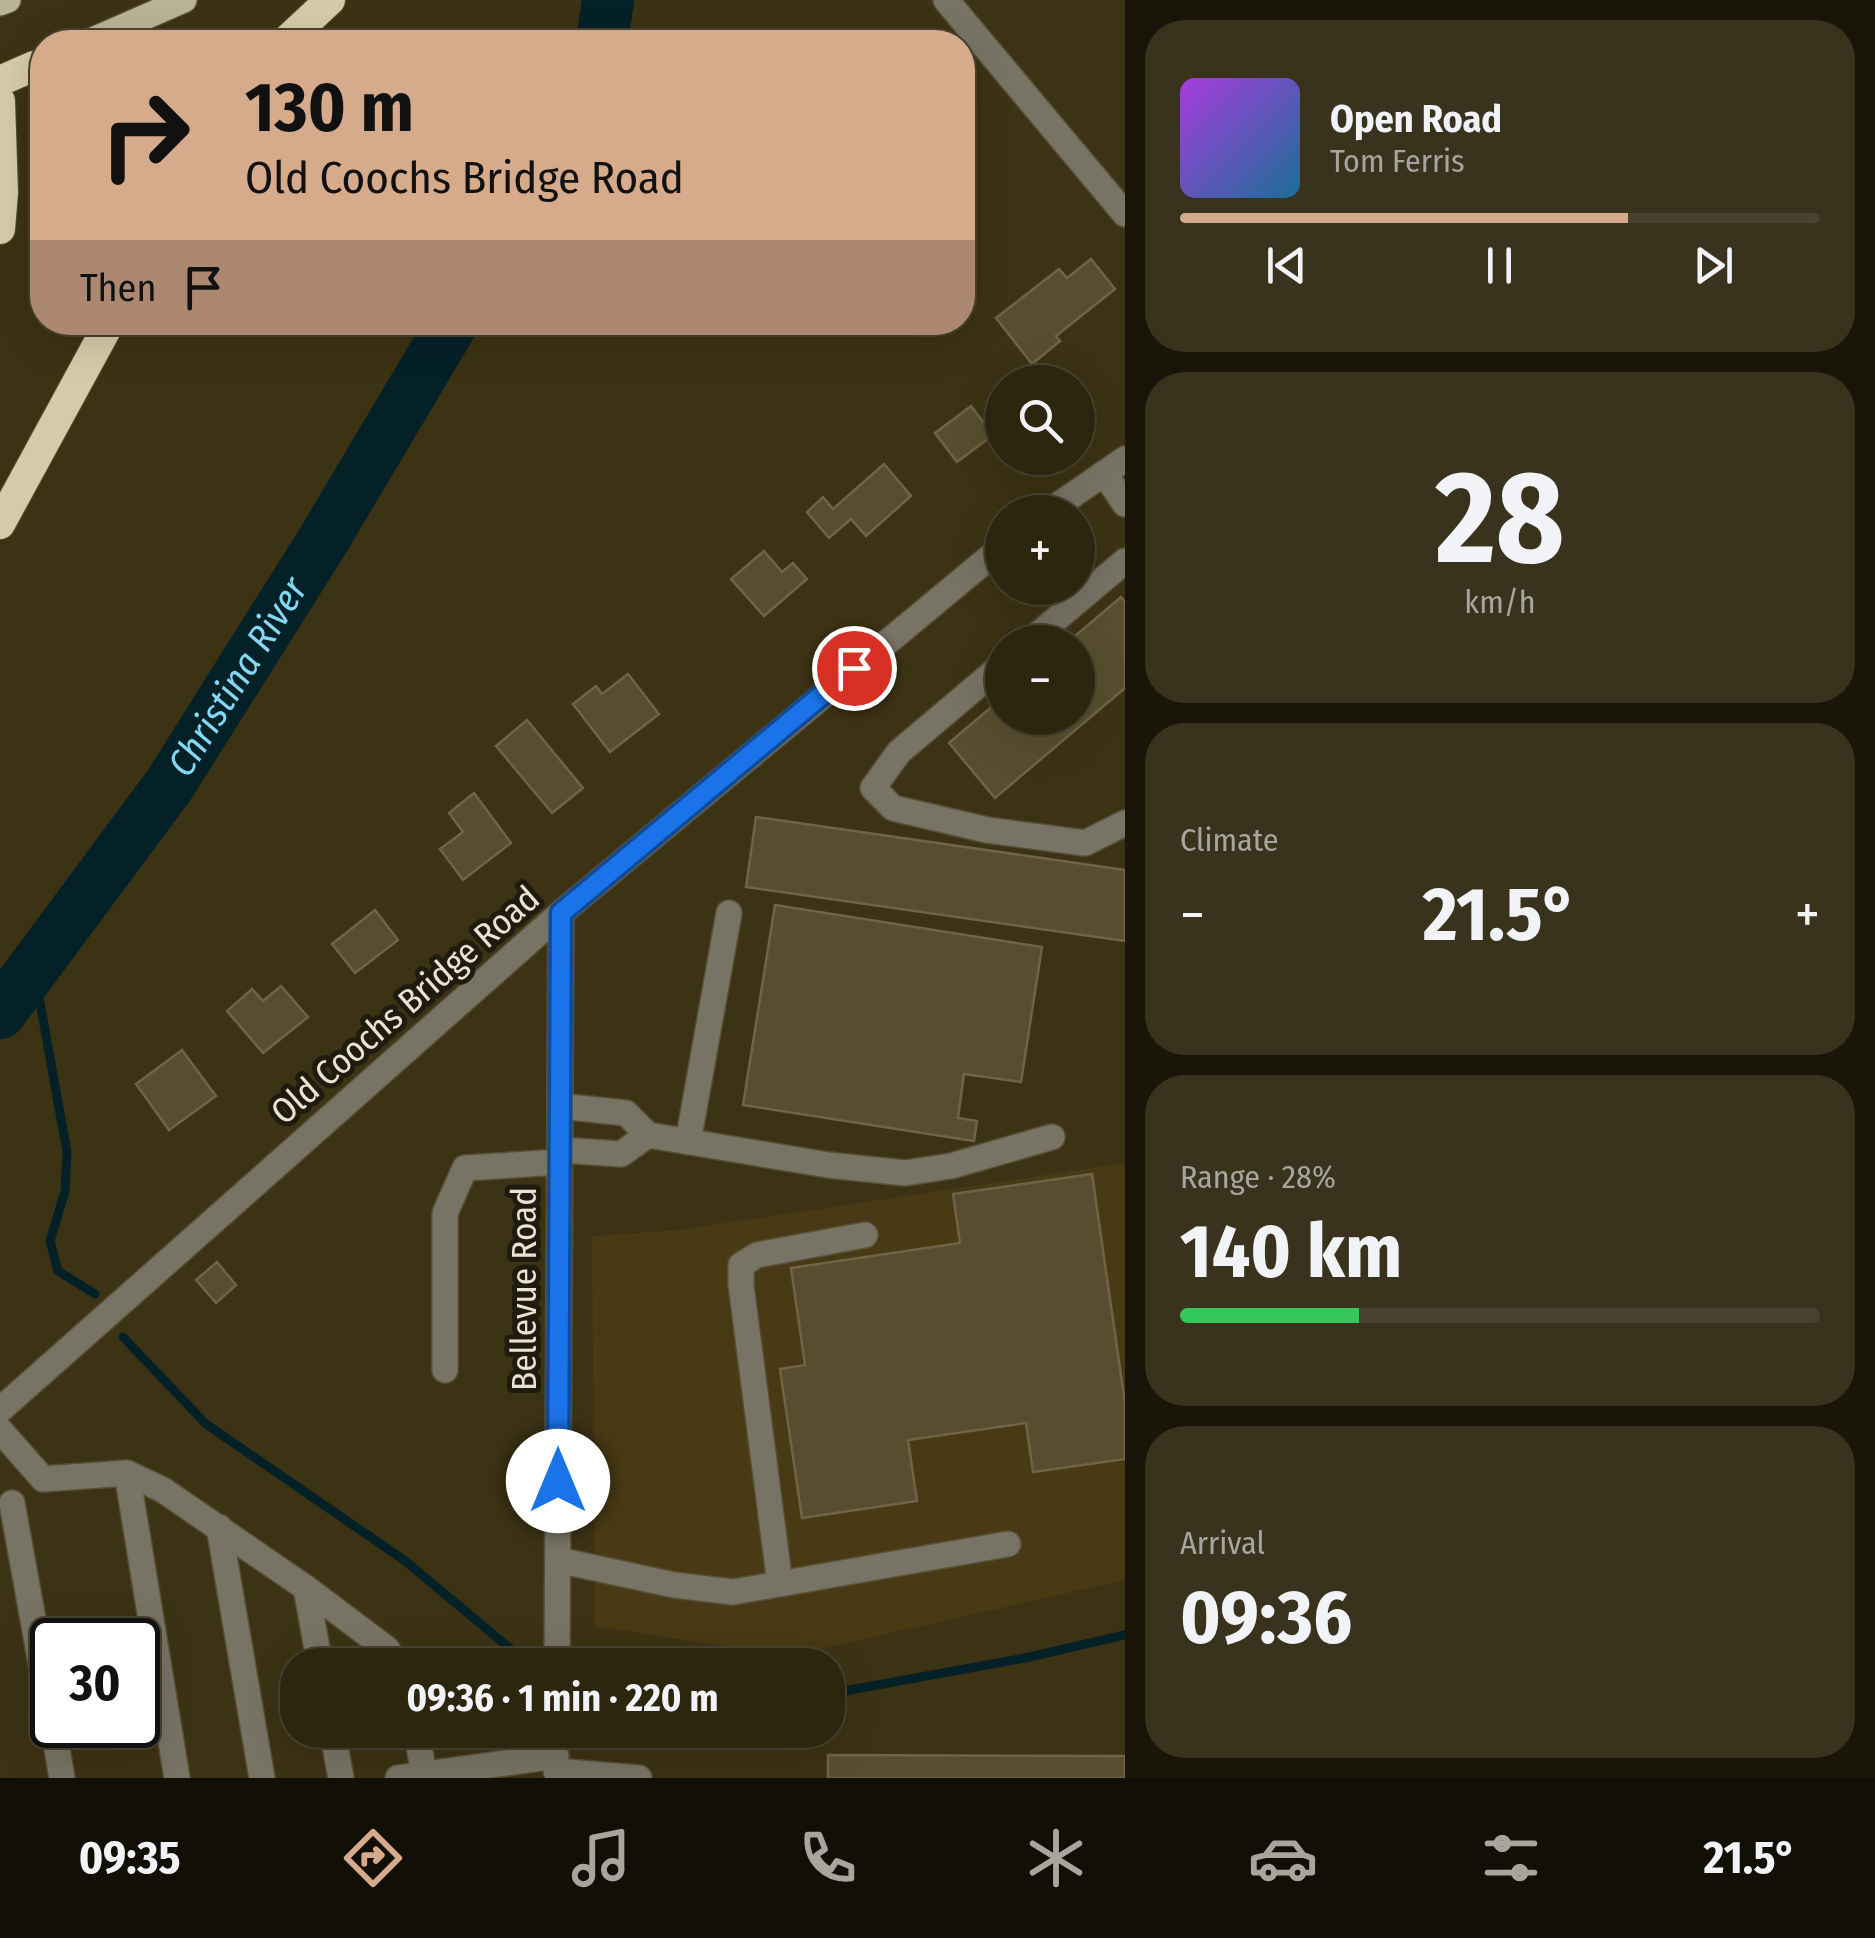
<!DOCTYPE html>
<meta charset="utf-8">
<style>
body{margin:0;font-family:"Fira Sans Condensed",sans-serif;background:#39321d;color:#f1f3f6;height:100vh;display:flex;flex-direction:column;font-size:38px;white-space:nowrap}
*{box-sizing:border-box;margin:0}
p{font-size:32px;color:#a7a59e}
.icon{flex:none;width:55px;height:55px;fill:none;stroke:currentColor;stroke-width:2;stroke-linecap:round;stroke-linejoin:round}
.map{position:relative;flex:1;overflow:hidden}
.details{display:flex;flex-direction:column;gap:20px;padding:20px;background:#191508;width:750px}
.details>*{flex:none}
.hud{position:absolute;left:30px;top:30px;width:945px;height:305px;border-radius:40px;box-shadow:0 10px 40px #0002,0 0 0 2px #48432f;background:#d6ab8b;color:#111;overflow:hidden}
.tools{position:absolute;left:985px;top:365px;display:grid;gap:20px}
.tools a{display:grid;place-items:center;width:110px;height:110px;border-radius:50%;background:#2d260f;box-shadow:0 10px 40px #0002,0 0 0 2px #48432f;font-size:50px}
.speed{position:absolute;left:30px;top:1618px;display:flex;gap:20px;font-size:50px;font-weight:700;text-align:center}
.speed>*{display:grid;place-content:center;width:130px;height:130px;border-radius:50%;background:#2d260f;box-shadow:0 10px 40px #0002,0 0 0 2px #48432f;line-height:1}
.speed .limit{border:5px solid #111;border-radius:15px;background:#fff;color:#111}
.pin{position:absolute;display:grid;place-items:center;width:85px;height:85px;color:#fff;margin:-42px;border:5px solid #fff;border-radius:50%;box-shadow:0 2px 10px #0007}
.me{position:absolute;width:110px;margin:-55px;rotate:0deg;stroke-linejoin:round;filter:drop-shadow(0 0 8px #0008)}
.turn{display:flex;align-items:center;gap:35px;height:210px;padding:0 50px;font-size:45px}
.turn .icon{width:130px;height:130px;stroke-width:2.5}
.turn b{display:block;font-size:70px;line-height:85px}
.then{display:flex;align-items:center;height:95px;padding:0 50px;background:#0003;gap:20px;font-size:38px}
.big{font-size:75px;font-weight:700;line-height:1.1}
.details .card{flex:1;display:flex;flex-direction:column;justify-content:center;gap:15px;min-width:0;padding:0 35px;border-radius:40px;background:#39321d}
.details .dial{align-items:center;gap:0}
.dial b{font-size:130px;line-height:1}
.song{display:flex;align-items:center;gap:30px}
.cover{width:120px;height:120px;border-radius:15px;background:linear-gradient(135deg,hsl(280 70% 55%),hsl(200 70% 35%))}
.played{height:10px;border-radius:5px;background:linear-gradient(90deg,#d6ab8b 70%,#48432f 70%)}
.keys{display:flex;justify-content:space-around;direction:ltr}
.heat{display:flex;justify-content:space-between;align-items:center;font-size:55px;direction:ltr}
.charge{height:15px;border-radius:8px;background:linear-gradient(90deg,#34c759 28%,#48432f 0)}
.trip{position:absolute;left:280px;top:1648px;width:565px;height:100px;border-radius:40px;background:#2d260f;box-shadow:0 10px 40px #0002,0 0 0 2px #48432f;font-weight:700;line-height:100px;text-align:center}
.dock{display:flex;height:160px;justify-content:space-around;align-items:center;background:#120f06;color:#a7a59e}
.dock .icon{width:70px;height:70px}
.dock .on{color:#d6ab8b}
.dock b{font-size:45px;color:#f1f3f6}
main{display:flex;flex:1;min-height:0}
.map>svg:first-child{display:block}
.built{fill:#473a14}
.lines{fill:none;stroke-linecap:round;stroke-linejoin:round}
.stream{stroke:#052128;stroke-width:9}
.river{stroke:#052128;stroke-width:52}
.building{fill:#584e2f;stroke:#6f6546;stroke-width:2.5}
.minor-casing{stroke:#584e32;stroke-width:28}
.major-casing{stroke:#584e32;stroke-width:28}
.highway-casing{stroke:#584e32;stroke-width:32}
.minor{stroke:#777365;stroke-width:25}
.major{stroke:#bbb396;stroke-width:25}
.highway{stroke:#d6cba9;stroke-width:30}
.route-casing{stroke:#114b97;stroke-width:25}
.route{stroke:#1a73e8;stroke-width:18}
.labels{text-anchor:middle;stroke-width:10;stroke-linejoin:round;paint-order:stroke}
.street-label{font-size:35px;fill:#e9e3d2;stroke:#1f1b0e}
.water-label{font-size:38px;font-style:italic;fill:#83d9f3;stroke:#1f1b0e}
</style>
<main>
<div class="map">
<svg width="1125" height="1778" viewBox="0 0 1125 1778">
<rect width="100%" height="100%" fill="#3c3214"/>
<path class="built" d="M1125 1163V1580L789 1656 595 1626 592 1236 678 1230Z"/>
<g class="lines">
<path class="stream" d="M34 969 67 1152 65 1191 50 1241 58 1271 95 1294
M123 1337 206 1424 404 1560 525 1661
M828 1694 1025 1658 1125 1635"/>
<g class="river">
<path d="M602 42 608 0"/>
<path id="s1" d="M0 1013 170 784 324 539 453 322"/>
</g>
</g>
<path class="building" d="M1091 259 1115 289 1056 336 1060 341 1032 364 996 318 1059 269 1067 278Z
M971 406 993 435 957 462 935 433Z
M884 464 911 496 866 536 851 519 829 538 807 512 823 497 833 509Z
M764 551 782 572 793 563 807 579 764 616 731 579Z
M1121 597 1125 602V688L995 798 949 743 1002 698V718H1078V642H1068Z
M628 674 659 714 610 752 573 704 596 686 602 694Z
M527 720 583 788 552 813 496 746Z
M474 793 511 843 463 880 440 849 463 832 449 813Z
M756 817 1125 870V941L746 887Z
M775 905 1042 947 1021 1082 964 1074 958 1118 977 1121 974 1141 743 1105Z
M375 910 398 940 355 973 332 944Z
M281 986 308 1017 263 1053 227 1011 252 989 263 1001Z
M182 1050 216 1096 169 1130 136 1084Z
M1092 1174 1125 1403V1459L1033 1472 1026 1423 908 1440 917 1501 802 1518 780 1369 805 1365 791 1268 960 1243 953 1194Z
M217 1262 236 1285 216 1303 196 1280Z
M828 1755 1125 1756V1778H828Z"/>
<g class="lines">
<defs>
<path id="minor" d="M946 0 1125 214
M1104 473 1125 504
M1048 512 1125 459
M1029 642 1125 561
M1002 665 899 752 873 788 893 808 987 830 1085 843 1125 823
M648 1135 828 1165 905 1173 951 1166 1052 1137
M688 1142 729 913
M560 1150 621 1154 648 1135 626 1113 560 1106
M445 1370V1213L465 1168 560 1162
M0 1410 561 913 1002 547
M0 1430 43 1479 127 1473 163 1490 306 1588 387 1649 396 1665
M127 1473 177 1778
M12 1503 52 1725
M219 1527 262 1778
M558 1560 674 1585 733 1592 1008 1544
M780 1584 741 1285V1265L757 1255 865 1235
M306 1588 320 1665
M557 1665 561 913
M53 1725 62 1778
M332 1730 341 1778
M416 1730 424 1774
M556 1771 639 1778
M398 1778 556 1756"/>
<path id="major" d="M0 3 8 0
M88 42 184 0"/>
<path id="highway" d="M285 42 330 0
M0 81 34 66
M0 101 3 193 0 229
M0 524 110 322"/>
</defs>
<use href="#minor" class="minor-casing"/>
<use href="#major" class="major-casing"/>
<use href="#highway" class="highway-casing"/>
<use href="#minor" class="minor"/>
<use href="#major" class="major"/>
<use href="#highway" class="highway"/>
</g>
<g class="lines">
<defs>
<path id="route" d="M558 1481 561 913 854 668"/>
</defs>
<use href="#route" class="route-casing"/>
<use href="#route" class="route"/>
</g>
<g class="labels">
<g class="street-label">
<text transform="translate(405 1005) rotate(-41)" y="12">Old Coochs Bridge Road</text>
<text transform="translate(524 1289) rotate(-90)" y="12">Bellevue Road</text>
</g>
<g class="water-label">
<text dy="13" stroke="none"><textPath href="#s1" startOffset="412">Christina River</textPath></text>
</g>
</g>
</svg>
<div class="tools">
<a><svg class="icon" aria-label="search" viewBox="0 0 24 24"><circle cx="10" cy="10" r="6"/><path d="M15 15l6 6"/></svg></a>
<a>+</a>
<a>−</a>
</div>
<div class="speed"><div class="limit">30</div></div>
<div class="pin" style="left:854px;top:668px;background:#d93025"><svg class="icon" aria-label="arrive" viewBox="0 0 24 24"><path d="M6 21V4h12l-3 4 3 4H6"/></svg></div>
<svg class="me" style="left:558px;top:1481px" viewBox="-20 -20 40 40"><circle r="19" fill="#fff"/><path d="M0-13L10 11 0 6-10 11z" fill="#1a73e8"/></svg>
<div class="trip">09:36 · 1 min · 220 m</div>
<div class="hud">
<div class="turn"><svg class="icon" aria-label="right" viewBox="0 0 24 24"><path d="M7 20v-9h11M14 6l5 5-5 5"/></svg><div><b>130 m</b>Old Coochs Bridge Road</div></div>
<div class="then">Then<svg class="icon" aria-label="arrive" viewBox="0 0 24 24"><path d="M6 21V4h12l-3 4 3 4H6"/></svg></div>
</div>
</div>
<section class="details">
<div class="card">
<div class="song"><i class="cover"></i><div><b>Open Road</b><p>Tom Ferris</p></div></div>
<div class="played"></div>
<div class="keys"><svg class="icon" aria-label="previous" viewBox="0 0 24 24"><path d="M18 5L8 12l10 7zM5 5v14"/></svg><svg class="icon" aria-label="pause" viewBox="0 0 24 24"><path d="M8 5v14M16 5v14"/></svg><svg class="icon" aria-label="next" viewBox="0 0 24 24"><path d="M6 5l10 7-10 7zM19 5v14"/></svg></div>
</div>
<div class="card dial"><b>28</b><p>km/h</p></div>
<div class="card"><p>Climate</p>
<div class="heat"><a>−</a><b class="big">21.5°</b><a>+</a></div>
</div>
<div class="card"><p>Range · 28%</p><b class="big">140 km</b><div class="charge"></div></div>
<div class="card"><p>Arrival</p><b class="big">09:36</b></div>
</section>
</main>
<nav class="dock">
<b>09:35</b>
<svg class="icon on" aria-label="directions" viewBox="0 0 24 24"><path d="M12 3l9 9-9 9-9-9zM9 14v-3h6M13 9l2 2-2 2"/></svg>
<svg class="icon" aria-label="music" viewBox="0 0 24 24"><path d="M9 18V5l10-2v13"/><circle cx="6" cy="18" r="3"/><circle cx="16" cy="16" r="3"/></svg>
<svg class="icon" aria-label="phone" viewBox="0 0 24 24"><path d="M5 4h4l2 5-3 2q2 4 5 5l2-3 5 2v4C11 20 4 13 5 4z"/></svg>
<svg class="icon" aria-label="climate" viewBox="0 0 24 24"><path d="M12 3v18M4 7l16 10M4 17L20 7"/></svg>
<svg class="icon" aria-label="car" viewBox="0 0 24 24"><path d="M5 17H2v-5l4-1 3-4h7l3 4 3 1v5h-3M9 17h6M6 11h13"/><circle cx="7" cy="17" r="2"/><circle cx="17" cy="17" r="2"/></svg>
<svg class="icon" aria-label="filters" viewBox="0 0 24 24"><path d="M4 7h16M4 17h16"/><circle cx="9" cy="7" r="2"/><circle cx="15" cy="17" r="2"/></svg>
<b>21.5°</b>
</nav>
